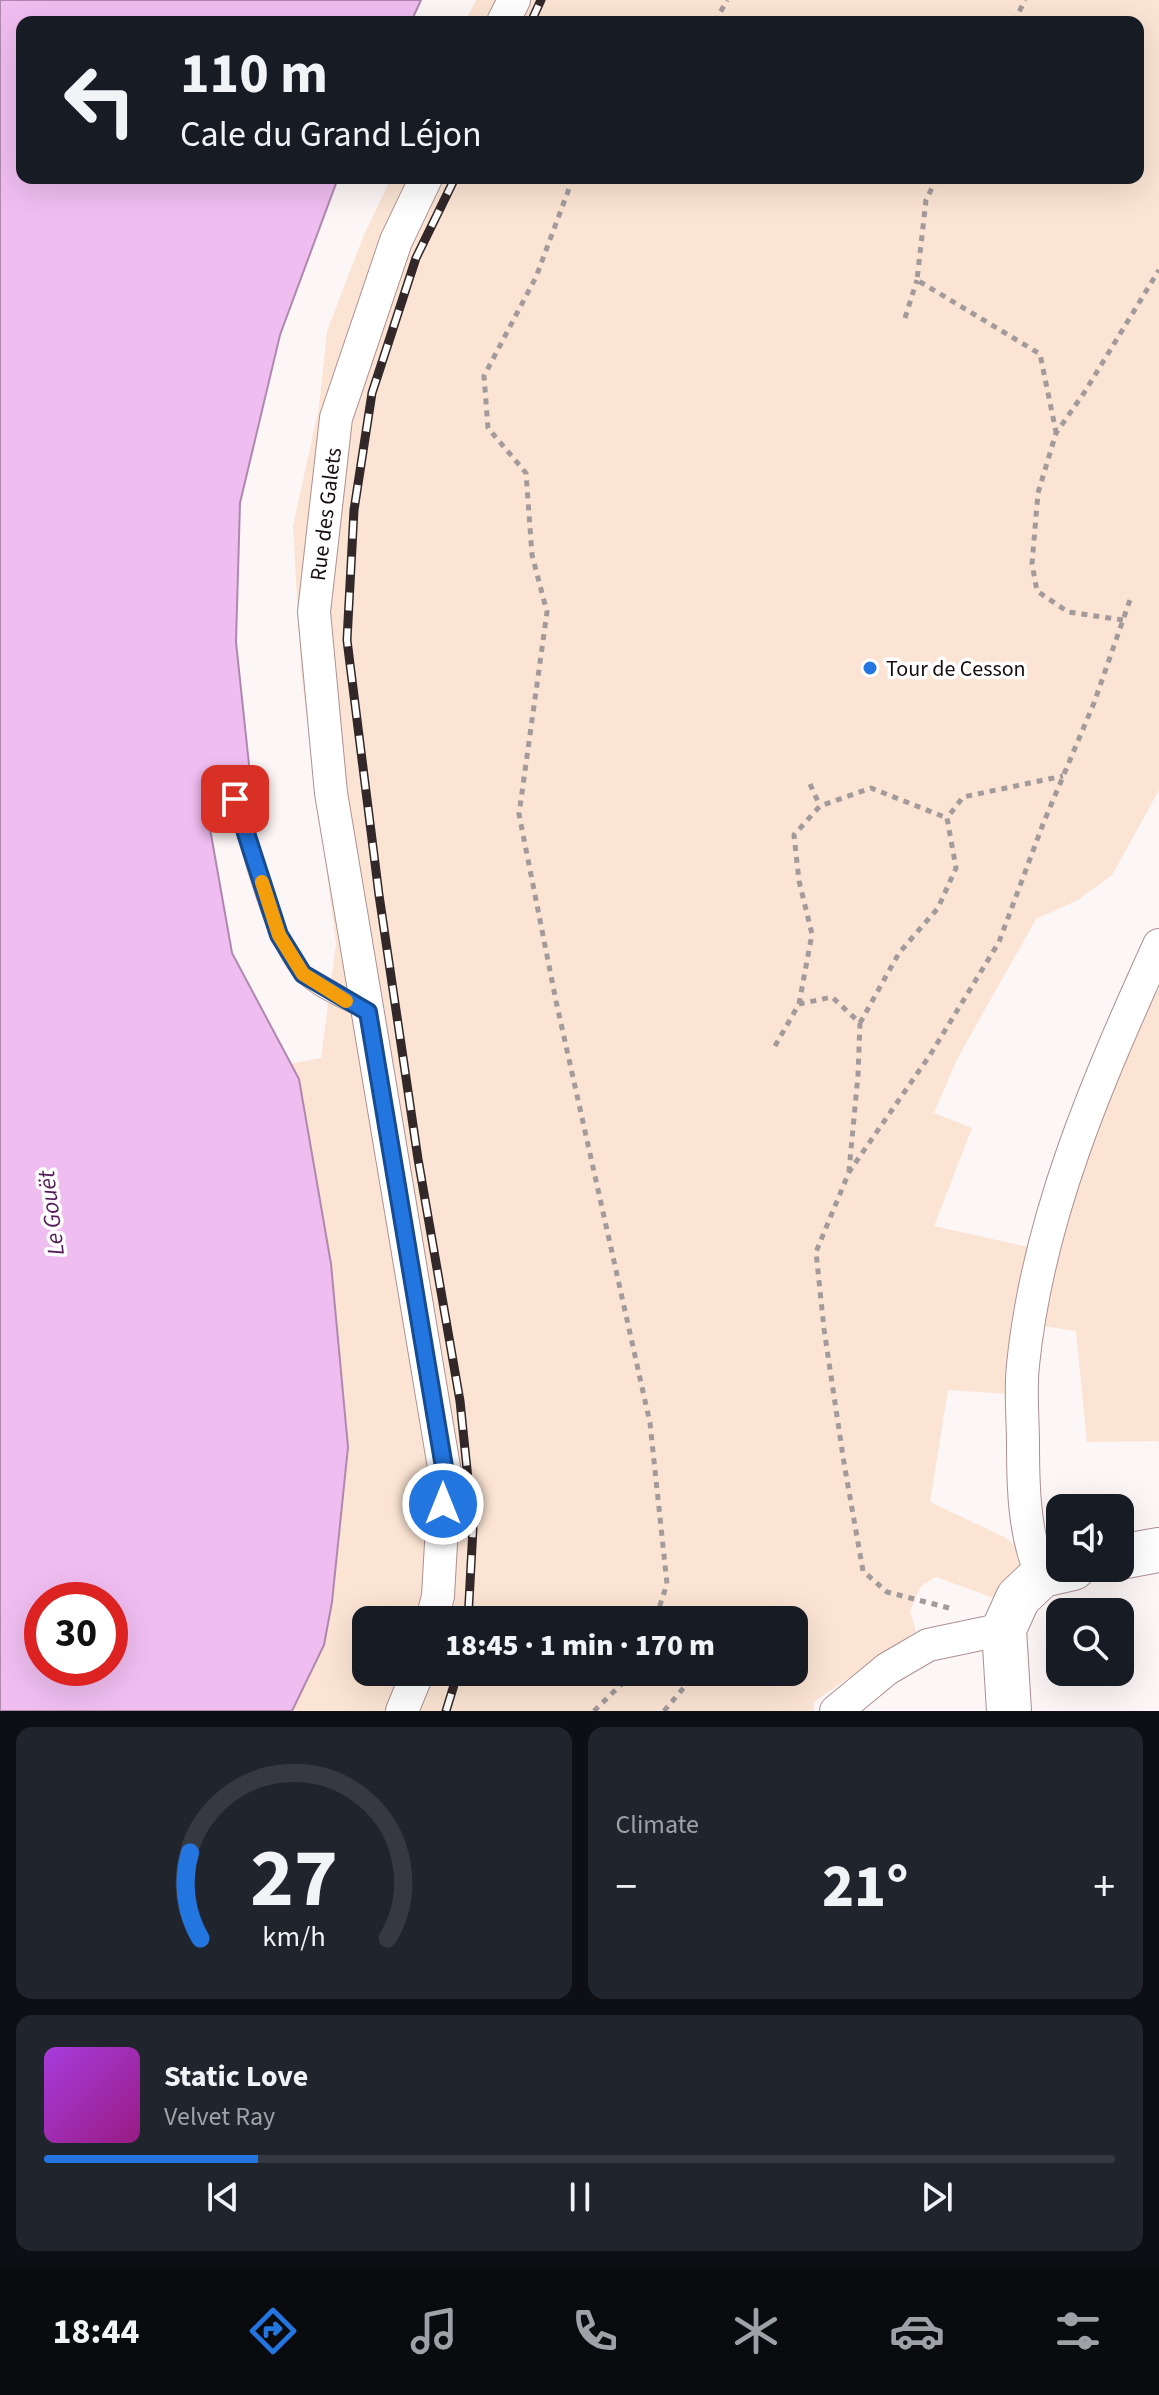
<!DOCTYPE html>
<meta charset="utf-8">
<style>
body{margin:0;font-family:"Source Sans 3",sans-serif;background:#20242c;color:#f1f3f6;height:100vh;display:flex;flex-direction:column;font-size:30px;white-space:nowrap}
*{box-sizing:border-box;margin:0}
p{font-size:26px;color:#9ea1a6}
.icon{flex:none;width:44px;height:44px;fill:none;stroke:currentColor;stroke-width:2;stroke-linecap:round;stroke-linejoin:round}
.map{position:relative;height:1711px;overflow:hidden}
.details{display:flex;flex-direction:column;gap:16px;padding:16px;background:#0d0f14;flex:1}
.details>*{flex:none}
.banner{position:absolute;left:16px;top:16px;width:1128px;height:168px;border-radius:16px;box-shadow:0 8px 32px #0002;background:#171b24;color:#f1f3f6;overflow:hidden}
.tools{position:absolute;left:1046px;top:1494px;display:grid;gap:16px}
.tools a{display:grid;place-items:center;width:88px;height:88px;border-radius:16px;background:#171b24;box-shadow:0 8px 32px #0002;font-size:40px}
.speed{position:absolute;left:24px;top:1582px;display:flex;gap:16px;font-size:40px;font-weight:700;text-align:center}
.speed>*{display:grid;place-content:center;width:104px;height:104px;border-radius:50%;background:#171b24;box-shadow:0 8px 32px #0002;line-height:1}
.speed .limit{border:12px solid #d22;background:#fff;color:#111}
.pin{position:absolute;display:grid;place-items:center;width:68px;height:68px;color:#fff;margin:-34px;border-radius:16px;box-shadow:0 4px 12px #0006}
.me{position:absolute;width:88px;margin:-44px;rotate:0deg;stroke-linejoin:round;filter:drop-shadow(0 0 6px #0008)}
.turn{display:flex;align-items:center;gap:28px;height:168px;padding:0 32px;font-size:36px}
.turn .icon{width:104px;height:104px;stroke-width:2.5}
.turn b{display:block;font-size:56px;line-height:68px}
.big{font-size:60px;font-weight:800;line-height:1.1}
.details .card{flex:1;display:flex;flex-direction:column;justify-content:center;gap:12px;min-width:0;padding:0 28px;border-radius:16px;background:#20242c}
.details .dial{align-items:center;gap:0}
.dial svg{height:208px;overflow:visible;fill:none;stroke:#363941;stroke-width:7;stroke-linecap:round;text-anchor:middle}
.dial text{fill:#f1f3f6;stroke:none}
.song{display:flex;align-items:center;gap:24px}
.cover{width:96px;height:96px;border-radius:12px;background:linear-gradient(135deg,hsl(280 70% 55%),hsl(310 70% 35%))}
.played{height:8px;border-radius:4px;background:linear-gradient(90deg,#2375e0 20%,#363941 20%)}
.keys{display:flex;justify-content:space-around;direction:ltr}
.heat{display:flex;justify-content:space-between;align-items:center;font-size:44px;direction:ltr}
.details .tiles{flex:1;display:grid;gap:16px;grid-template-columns:1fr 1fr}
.card:last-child{grid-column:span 2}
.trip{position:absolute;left:352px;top:1606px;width:456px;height:80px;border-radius:16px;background:#171b24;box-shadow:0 8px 32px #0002;font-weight:800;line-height:80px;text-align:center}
.dock{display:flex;height:128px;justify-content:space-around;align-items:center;background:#090b0e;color:#9ea1a6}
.dock .icon{width:56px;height:56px}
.dock .current{color:#2375e0}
.dock b{font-size:36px;color:#f1f3f6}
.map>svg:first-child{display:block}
.green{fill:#fbe4d3;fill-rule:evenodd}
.water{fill:#f0bdf1;stroke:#af88ad;stroke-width:2;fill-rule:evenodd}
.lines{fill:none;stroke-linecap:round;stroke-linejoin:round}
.lane-casing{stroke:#af8f92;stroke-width:18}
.street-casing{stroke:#af8f92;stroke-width:34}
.secondary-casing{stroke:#af8f92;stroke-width:46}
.path{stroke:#a39b9b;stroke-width:5;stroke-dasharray:6 6;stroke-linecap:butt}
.lane{stroke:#fff;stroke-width:16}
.street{stroke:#fff;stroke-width:32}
.secondary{stroke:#fff;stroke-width:44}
.rail-casing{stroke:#332829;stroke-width:9}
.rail{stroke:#fff;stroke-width:6;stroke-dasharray:18;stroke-linecap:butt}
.route-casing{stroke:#174c92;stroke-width:20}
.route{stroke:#2375e0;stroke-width:14}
.slow{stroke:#f59e0b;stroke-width:14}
.poi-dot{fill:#2375e0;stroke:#fff;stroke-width:3}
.labels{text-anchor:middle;stroke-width:7;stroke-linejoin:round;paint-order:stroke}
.street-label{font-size:22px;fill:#180d0e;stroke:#fff}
.poi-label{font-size:22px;fill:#180d0e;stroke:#fff;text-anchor:start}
.water-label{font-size:24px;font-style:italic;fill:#561c59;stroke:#fff}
</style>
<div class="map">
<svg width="1159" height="1711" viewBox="0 0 1159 1711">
<rect width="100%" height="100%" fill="#fdf6f6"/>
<path class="green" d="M476 0H1159V790L1112 875 1078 900 1036 919 957 1059 934 1113 972 1128 934 1226 1033 1248 1010 1394 948 1390 930 1502 1006 1538 1030 1560 999 1600 936 1577 921 1586 910 1611 916 1631 814 1702V1711H292L324 1645 332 1602 348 1447 331 1264 299 1079 290 1064 321 1058 336 944 301 671 293 526 319 407 327 331 364 235 391 178H1138V22H465ZM366 1620H794V1672H366Z
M1159 989V1444L1158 1441 1087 1442 1076 1331 1042 1326 1056 1243 1132 1034Z"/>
<path class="water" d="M0 0H421L411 22H22V178H338L280 335 240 503 236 642 252 793 206 806 232 953 299 1079 331 1264 348 1447 332 1602 324 1645 292 1711H0ZM42 1600H110V1668H42Z"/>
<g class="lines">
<defs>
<path id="lane" d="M235 799C250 845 272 940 303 974 319 991 347 1001 368 1012"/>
<path id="street" d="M503 22 514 0
M426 178 396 241 336 418 314 612 331 793 445 1473 438 1596 432 1620
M1042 1575C1024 1536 1023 1487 1023 1444 1023 1418 1020 1391 1023 1365 1038 1216 1098 1080 1159 945
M402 1711 418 1672
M836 1711 887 1669 928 1645 1004 1629"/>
<path id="secondary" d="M1120 1557 1159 1550
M1009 1711 1004 1629 1018 1598 1042 1575 1073 1568"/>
</defs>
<use href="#lane" class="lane-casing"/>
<use href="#street" class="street-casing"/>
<use href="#secondary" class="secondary-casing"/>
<path class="path" d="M715 22 727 0
M1014 22 1025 0
M573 178 536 277 484 376 488 428 526 473 532 555 547 612 519 814 556 1001 650 1423 667 1584 655 1620
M937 178 926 200 917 280 1040 354 1056 432
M905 318 917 280
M1123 620 1068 612 1037 591 1032 564 1038 493 1056 433 1084 393 1159 270
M810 784 820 806
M799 1004 812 934 799 881 794 835 820 806 871 788 947 818
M860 1023 899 953 938 908 956 868 947 818 963 797 1063 776
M775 1046 799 1004 832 997 860 1023 858 1075 849 1171
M949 1608 887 1592 863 1571 844 1463 824 1329 816 1252 849 1172 930 1055 999 942 1043 824 1094 703 1131 597
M594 1711 634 1672
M664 1711 697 1672"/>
<use href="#lane" class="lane"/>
<use href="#street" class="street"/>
<use href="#secondary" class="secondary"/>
<defs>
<path id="rail" d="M531 22 541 0
M455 178 416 258 372 393 354 510 347 640 379 895 418 1159 460 1401 473 1528 468 1620
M446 1711 458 1672"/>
</defs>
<use href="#rail" class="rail-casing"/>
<use href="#rail" class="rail"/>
</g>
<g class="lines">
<defs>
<path id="route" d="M235 799 279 935 303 974 368 1012 445 1473 443 1504"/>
</defs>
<use href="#route" class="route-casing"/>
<use href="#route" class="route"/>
<path class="slow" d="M262 882 279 935 303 974 346 1001"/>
</g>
<circle class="poi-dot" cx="870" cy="668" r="8"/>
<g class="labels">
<g class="street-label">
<text transform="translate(325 514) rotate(-83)" y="8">Rue des Galets</text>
</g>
<g class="poi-label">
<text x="886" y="676">Tour de Cesson</text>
</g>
<g class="water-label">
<text transform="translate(51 1213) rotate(-97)" y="8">Le Gouët</text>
</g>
</g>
</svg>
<div class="tools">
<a><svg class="icon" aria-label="sound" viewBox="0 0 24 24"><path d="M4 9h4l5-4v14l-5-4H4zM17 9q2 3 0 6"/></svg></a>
<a><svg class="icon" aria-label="search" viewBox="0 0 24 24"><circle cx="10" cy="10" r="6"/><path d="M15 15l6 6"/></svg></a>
</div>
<div class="speed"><div class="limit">30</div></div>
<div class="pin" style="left:235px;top:799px;background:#d93025"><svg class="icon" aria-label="arrive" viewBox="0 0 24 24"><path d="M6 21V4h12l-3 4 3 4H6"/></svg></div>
<svg class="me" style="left:443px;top:1504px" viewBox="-20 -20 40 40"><circle r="17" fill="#2375e0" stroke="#fff" stroke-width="3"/><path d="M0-11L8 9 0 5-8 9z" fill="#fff"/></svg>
<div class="trip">18:45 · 1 min · 170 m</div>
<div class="banner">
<div class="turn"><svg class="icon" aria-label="left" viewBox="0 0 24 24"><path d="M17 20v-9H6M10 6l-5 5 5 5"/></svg><div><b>110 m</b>Cale du Grand Léjon</div></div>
</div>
</div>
<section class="details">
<div class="tiles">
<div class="card dial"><svg viewBox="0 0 100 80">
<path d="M14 69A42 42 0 1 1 86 69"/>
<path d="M14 69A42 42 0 0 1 10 36" stroke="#2375e0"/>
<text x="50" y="56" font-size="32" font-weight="700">27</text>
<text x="50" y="72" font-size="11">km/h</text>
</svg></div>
<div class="card"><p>Climate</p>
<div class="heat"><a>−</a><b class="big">21°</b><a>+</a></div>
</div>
<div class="card">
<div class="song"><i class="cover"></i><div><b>Static Love</b><p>Velvet Ray</p></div></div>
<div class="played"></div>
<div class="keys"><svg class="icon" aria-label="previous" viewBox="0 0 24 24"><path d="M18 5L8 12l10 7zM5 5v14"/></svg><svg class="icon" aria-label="pause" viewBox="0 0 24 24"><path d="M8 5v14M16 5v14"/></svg><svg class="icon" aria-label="next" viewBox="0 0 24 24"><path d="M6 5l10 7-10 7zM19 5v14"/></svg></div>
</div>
</div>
</section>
<nav class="dock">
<b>18:44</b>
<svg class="icon current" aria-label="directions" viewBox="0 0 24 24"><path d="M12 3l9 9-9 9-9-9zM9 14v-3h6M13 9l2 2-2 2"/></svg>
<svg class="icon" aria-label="music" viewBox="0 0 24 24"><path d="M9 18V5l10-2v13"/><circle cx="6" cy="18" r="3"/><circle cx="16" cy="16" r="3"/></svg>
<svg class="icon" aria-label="phone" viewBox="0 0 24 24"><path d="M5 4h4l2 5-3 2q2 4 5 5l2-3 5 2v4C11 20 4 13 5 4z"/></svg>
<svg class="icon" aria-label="climate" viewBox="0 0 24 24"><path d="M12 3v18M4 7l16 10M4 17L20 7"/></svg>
<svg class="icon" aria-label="car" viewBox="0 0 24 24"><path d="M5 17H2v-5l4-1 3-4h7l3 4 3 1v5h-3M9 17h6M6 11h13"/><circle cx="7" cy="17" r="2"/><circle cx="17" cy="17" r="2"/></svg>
<svg class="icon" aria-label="filters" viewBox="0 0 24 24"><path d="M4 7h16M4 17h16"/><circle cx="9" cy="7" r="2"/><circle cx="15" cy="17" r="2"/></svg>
</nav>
